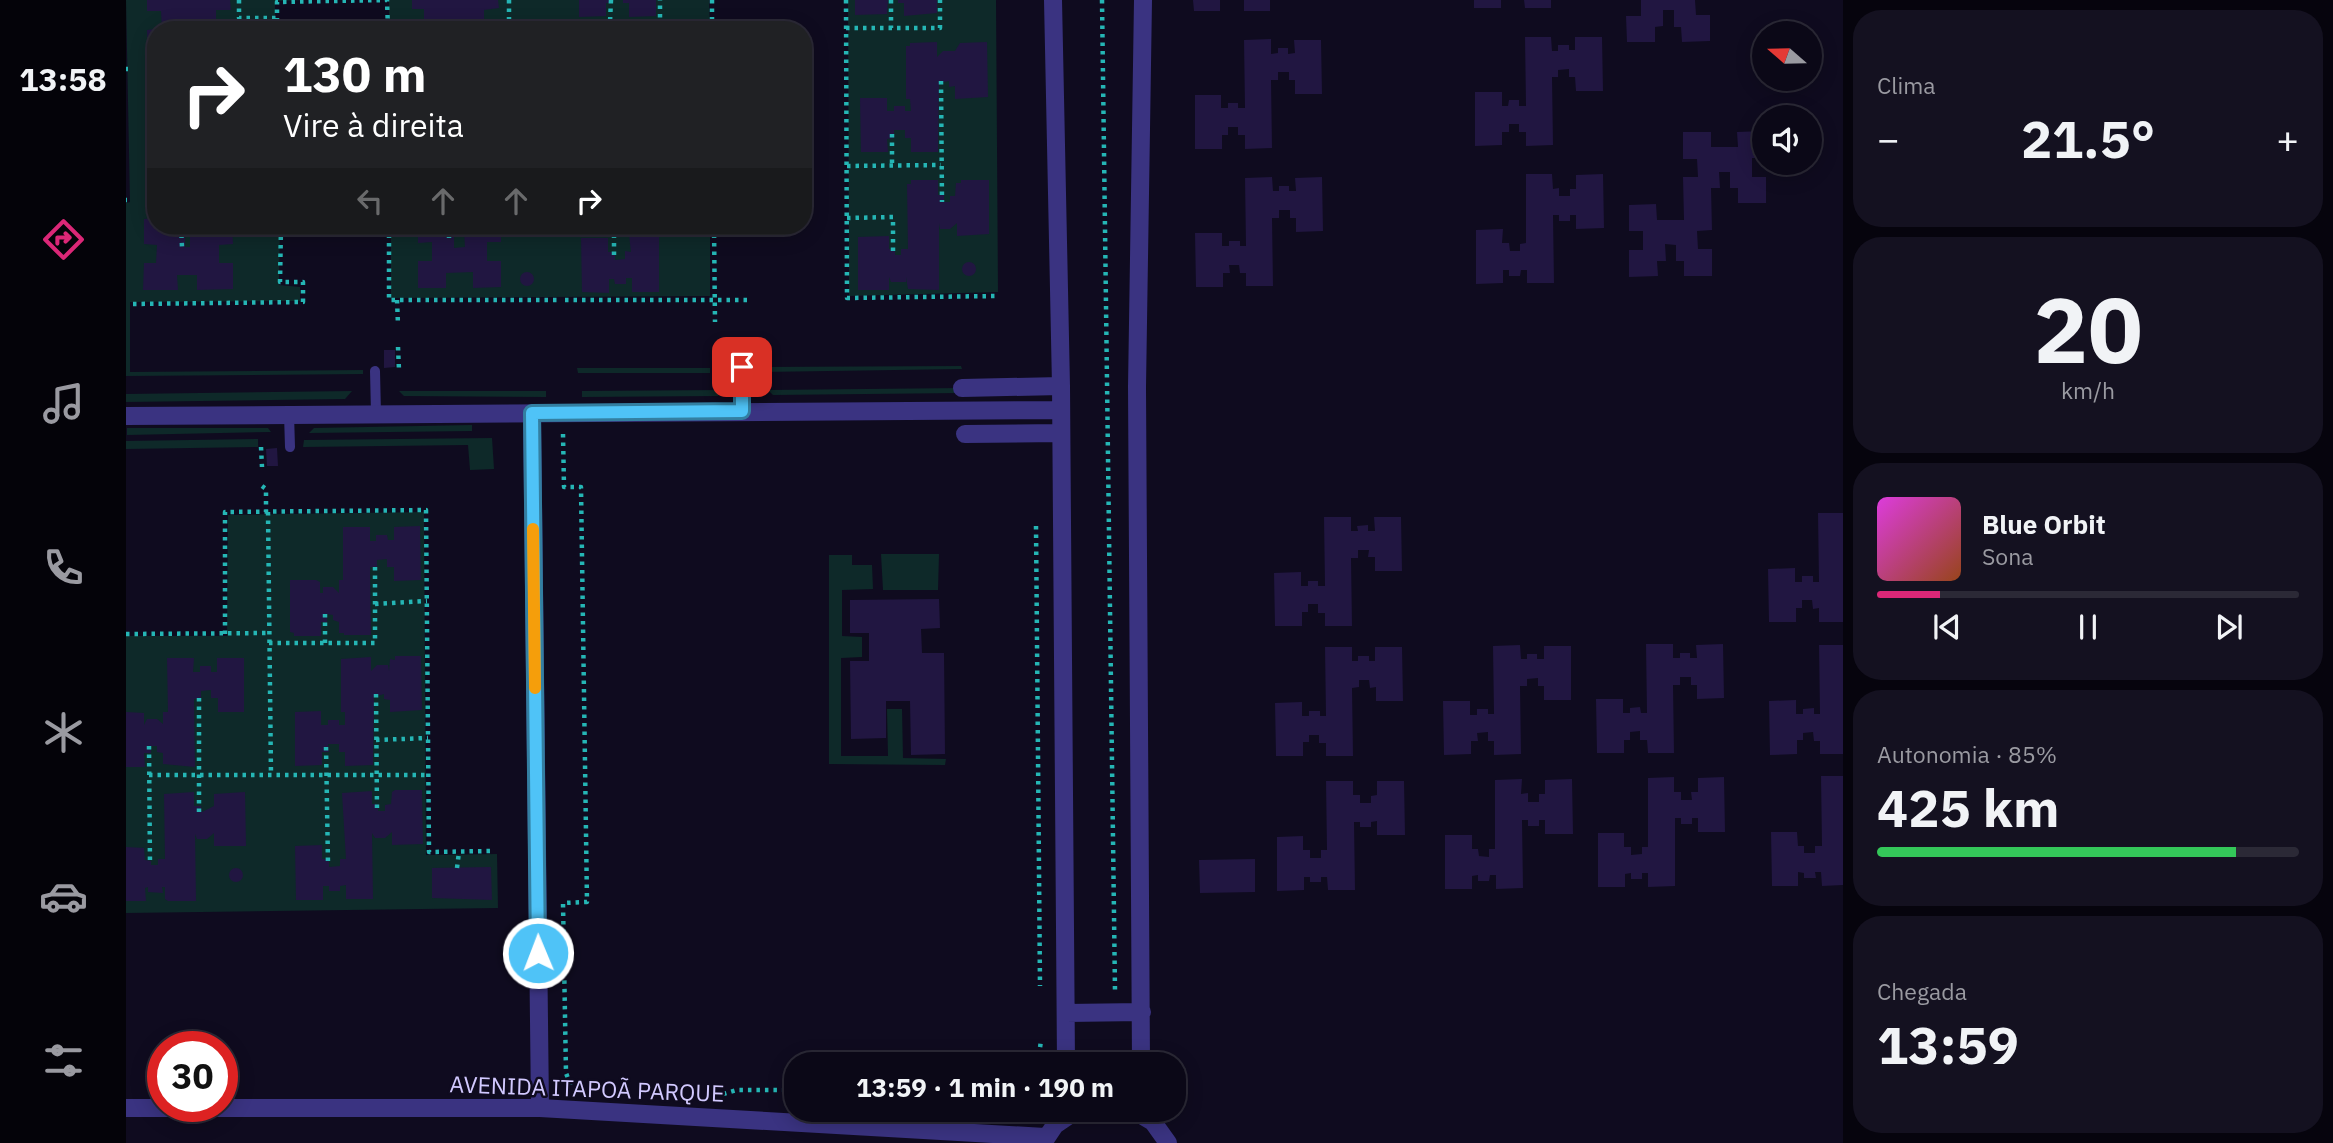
<!DOCTYPE html>
<html lang="pt">
<meta charset="utf-8">
<style>
body{margin:0;font-family:"IBM Plex Sans",sans-serif;background:#141120;color:#f1f3f6;height:100vh;display:flex;flex-direction:column;font-size:26px;white-space:nowrap}
*{box-sizing:border-box;margin:0}
p{font-size:23px;color:#9a9aa1}
.icon{flex:none;width:38px;height:38px;fill:none;stroke:currentColor;stroke-width:2;stroke-linecap:round;stroke-linejoin:round}
.map{position:relative;flex:1;overflow:hidden}
.details{display:flex;flex-direction:column;gap:10px;padding:10px;background:#06040d;width:490px}
.details>*{flex:none}
.top-card{position:absolute;left:21px;top:21px;width:665px;height:214px;border-radius:28px;box-shadow:0 4px 18px #0003,0 0 0 2px #2b2936;background:#202124;color:#fff;overflow:hidden}
.needle{width:46px;rotate:290deg}
.tools{position:absolute;left:1626px;top:21px;display:grid;gap:14px}
.tools a{display:grid;place-items:center;width:70px;height:70px;border-radius:50%;background:#0b0817;box-shadow:0 4px 18px #0003,0 0 0 2px #2b2936;font-size:35px}
.speed{position:absolute;left:21px;top:1031px;display:flex;gap:14px;font-size:35px;font-weight:700;text-align:center}
.speed>*{display:grid;place-content:center;width:91px;height:91px;border-radius:50%;background:#0b0817;box-shadow:0 4px 18px #0003,0 0 0 2px #2b2936;line-height:1}
.speed .limit{border:10px solid #d22;background:#fff;color:#111}
.pin{position:absolute;display:grid;place-items:center;width:60px;height:60px;color:#fff;margin:-30px;border-radius:14px;box-shadow:0 4px 10px #0006}
.me{position:absolute;width:77px;margin:-38px;rotate:359deg;stroke-linejoin:round;filter:drop-shadow(0 0 5px #0008)}
.turn{display:flex;align-items:center;gap:24px;height:147px;padding:0 21px;font-size:32px}
.turn .icon{width:91px;height:91px;stroke-width:2.5}
.turn b{display:block;font-size:49px;line-height:60px}
.lanes{display:flex;align-items:center;height:66px;padding:0 21px;background:#0003;justify-content:center;gap:35px;direction:ltr}
.lanes .off{opacity:.35}
.big{font-size:52px;font-weight:800;line-height:1.1}
.details .widget{flex:1;display:flex;flex-direction:column;justify-content:center;gap:10px;min-width:0;padding:0 24px;border-radius:28px;background:#141120}
.details .dial{align-items:center;gap:0}
.dial b{font-size:91px;line-height:1}
.song{display:flex;align-items:center;gap:21px}
.cover{width:84px;height:84px;border-radius:10px;background:linear-gradient(135deg,hsl(300 70% 55%),hsl(20 70% 35%))}
.played{height:7px;border-radius:4px;background:linear-gradient(90deg,#db2777 15%,#2b2936 15%)}
.keys{display:flex;justify-content:space-around;direction:ltr}
.heat{display:flex;justify-content:space-between;align-items:center;font-size:38px;direction:ltr}
.charge{height:10px;border-radius:5px;background:linear-gradient(90deg,#34c759 85%,#2b2936 0)}
.trip{position:absolute;left:658px;top:1052px;width:402px;height:70px;border-radius:28px;background:#0b0817;box-shadow:0 4px 18px #0003,0 0 0 2px #2b2936;font-weight:800;line-height:70px;text-align:center}
main{display:flex;flex:1;min-height:0}
.menu{display:flex;flex-direction:column;width:126px;justify-content:space-around;align-items:center;background:#040309;color:#9a9aa1}
.menu .icon{width:49px;height:49px}
.menu .current{color:#db2777}
.menu b{font-size:32px;color:#f1f3f6}
.map>svg:first-child{display:block}
.green{fill:#0e2929}
.building{fill:#211641}
.lines{fill:none;stroke-linecap:round;stroke-linejoin:round}
.path{stroke:#25b6b5;stroke-width:4.5;stroke-dasharray:3.5 5;stroke-linecap:butt}
.lane{stroke:#3a3381;stroke-width:10}
.street{stroke:#3a3381;stroke-width:18}
.route-casing{stroke:#337fa1;stroke-width:18}
.route{stroke:#4fc3f7;stroke-width:12}
.slow{stroke:#f59e0b;stroke-width:12}
.labels{text-anchor:middle;stroke-width:5;stroke-linejoin:round;paint-order:stroke}
.street-label{font-size:23px;fill:#d2c9ff;stroke:#0f0b1f}
</style>
<main>
<nav class="menu">
<b>13:58</b>
<svg class="icon current" aria-label="directions" viewBox="0 0 24 24"><path d="M12 3l9 9-9 9-9-9zM9 14v-3h6M13 9l2 2-2 2"/></svg>
<svg class="icon" aria-label="music" viewBox="0 0 24 24"><path d="M9 18V5l10-2v13"/><circle cx="6" cy="18" r="3"/><circle cx="16" cy="16" r="3"/></svg>
<svg class="icon" aria-label="phone" viewBox="0 0 24 24"><path d="M5 4h4l2 5-3 2q2 4 5 5l2-3 5 2v4C11 20 4 13 5 4z"/></svg>
<svg class="icon" aria-label="climate" viewBox="0 0 24 24"><path d="M12 3v18M4 7l16 10M4 17L20 7"/></svg>
<svg class="icon" aria-label="car" viewBox="0 0 24 24"><path d="M5 17H2v-5l4-1 3-4h7l3 4 3 1v5h-3M9 17h6M6 11h13"/><circle cx="7" cy="17" r="2"/><circle cx="17" cy="17" r="2"/></svg>
<svg class="icon" aria-label="filters" viewBox="0 0 24 24"><path d="M4 7h16M4 17h16"/><circle cx="9" cy="7" r="2"/><circle cx="15" cy="17" r="2"/></svg>
</nav>
<div class="map">
<svg width="1717" height="1143" viewBox="0 0 1717 1143">
<rect width="100%" height="100%" fill="#0f0b1f"/>
<path class="green" d="M0 0H182L149 1V30H30V226H154L153 285 174 287V301L4 302V372L237 370V374L0 376V203L4 202Z
M263 0H583L584 30H263Z
M722 0H870L872 292 723 296Z
M265 226H584V296L265 298Z
M835 366 836 369 630 372 628 367Z
M451 368H584V373H452Z
M836 388 835 393 647 395 642 390Z
M597 390 592 396 456 397V391Z
M226 391 219 399 0 402V394Z
M273 391H420V397L278 396Z
M346 425V431L183 433 188 428Z
M1 428H142L145 432 1 435Z
M366 438 368 469 344 470 342 445 177 447 178 440Z
M132 439V447L0 449V441Z
M298 512 300 855 371 854 372 908 0 913V636H101L102 515Z
M755 554H813L812 590H757Z
M703 555H726V565H746L747 589 716 590V636L736 637V657L715 658V756H762L761 709H776L777 758 820 759 819 765 703 764Z"/>
<path class="building" d="M21 0H104L105 10H90V30H68V24H58V30H36L35 11H21Z
M286 0H372L373 8 358 10V27L373 26V30H332V26L328 25 326 30H291L289 27 298 28V9H286Z
M453 0H486V3H480V16L453 17Z
M497 0H530V16L503 17V3H497Z
M729 0H762L761 14 729 15Z
M772 0H811V13L778 16V3H772Z
M1067 0H1094V11H1068Z
M1118 0H1144V11H1118Z
M1348 0H1375V8H1348Z
M1398 0H1425V8H1399Z
M1515 0H1569L1570 15H1584V41L1556 42 1555 27H1548V10H1537V26L1529 27V42H1501L1500 16H1515Z
M30 29V56H22L21 30Z
M1399 37H1425L1426 51H1432V45H1443V50H1449V37H1476L1477 91H1450L1449 77H1443V69L1432 70V77H1426L1427 145 1400 146V132H1393V124H1383V132H1376V145L1349 146V92H1376V106H1382L1383 100H1393V106H1400Z
M1145 39V54L1152 53V48H1162V54L1169 53 1168 40H1195L1196 94H1169V80H1163V72H1152V80H1145L1146 148 1119 149V135H1112V127H1102V135H1096V149H1069V95H1095V108H1102V103H1112V108H1119L1118 40Z
M811 42V57L817 51H829L834 43 861 42 862 97 829 99V86L823 87V81L813 83 812 152H785V138H779V130H768V138L761 139 762 152H735L734 98H761V111H768V106H779V111H785L784 99H780V46H784V43Z
M1638 131V158H1626V177H1640V203H1612V188H1604V172H1593L1594 188H1585L1586 230 1571 231 1572 249H1586V276H1558V261H1550V245L1539 244 1540 261H1531L1532 276 1503 277V250H1517V231H1503V205L1530 204 1531 220H1558L1557 177H1572L1571 159H1557V132H1585V147H1612L1611 132Z
M1400 174H1426L1427 189 1433 188V196H1444V189H1450V175L1477 174 1478 228 1450 229V215H1444V221H1433V215H1427L1428 283H1401V270H1395L1394 276H1383V270H1377V283L1350 284V230L1377 229 1376 243H1383L1384 251H1394V244L1400 243Z
M1146 177 1147 191H1153V186H1163V191H1170L1169 178 1196 177 1197 231 1170 232V218H1164V210H1153V218H1146L1147 286H1120V273H1114L1113 265H1103L1104 273H1097V287H1070L1069 233H1096V246H1103V241H1114V246H1120L1119 178Z
M785 180H812V195H818V202H824V196H829L830 183H835V180H863V234L831 236V223L824 229H814L813 223V290L782 289 780 277V282H765L763 277V290H732V237L763 236V249H769V255H775V249H782L781 184H785Z
M30 218V226H51V234H59V247H64V235L72 234V226H106L107 244 93 245V263H107V289L71 290V275H51L52 290H17L18 263H30L31 245 18 244V219Z
M292 226H320V231H328V248L339 247 338 231H346V226H375V242H361V261H375V287L347 288V272L320 273V288H292V261H306V242L292 243Z
M502 226H533V292H506V278H500V284H489L488 279H483V293L456 292 455 238H482V252H489V260L499 259V251L505 252Z
M551 226H583V237H551Z
M836 269a7 7 0 1 1 14 0a7 7 0 1 1-14 0Z
M394 279a7 7 0 1 1 14 0a7 7 0 1 1-14 0Z
M592 347H603V364H592Z
M258 350H269V367L258 368Z
M151 448 152 466H141L140 449Z
M1692 513H1717V622H1693V608L1687 609 1686 600H1676V608H1670V622H1643L1642 569 1669 568V582H1676V576H1687V582H1693Z
M1198 517H1225V531H1232L1231 526 1242 525V531H1249L1248 517H1275L1276 571H1249V557H1242L1243 550H1232V558H1225L1226 626H1199V613H1192V604H1182V612H1176V626H1149L1148 573 1175 572V586H1182V581H1192V586H1199Z
M294 526 295 580 268 581V567H261V559L251 560V567H244L245 635H218V633H213V622L207 620V615L201 614V622H195V636H168V633L164 632V580H190L194 582V593H197V587H207L213 593V580H217V527H244V541H250V535H261L262 540H268V527Z
M813 599 814 628 795 629 796 653H818L819 754 785 755 784 701H760V738L725 739 724 661H743V633H724V600Z
M1520 644H1547V658H1554V653H1564V658H1571L1570 645 1597 644 1598 698 1571 699V685H1565V677H1554V685H1547L1548 753H1522L1521 740H1514V731L1504 732V740H1498V753H1471L1470 699H1497V713H1504V708L1514 707 1515 713H1521Z
M1394 645 1395 659H1401V654H1411V659H1418V646H1445V700H1418V686H1412V678L1401 679V686H1394L1395 754 1368 755V741H1362V732L1351 733 1352 741H1345V754L1318 755 1317 701H1344V715H1351V709H1362V714H1368L1367 646Z
M1693 645H1717V754H1694V741H1688L1687 732 1677 733V740H1671V754L1644 755 1643 701 1670 700V714H1677V709L1688 708V714H1694Z
M1199 647H1226V661H1232V656H1243V661H1249V647H1276L1277 701H1250V687L1244 688 1243 680H1233V687L1226 688 1227 756H1200V743H1193V735H1183V742H1177V756H1150L1149 703 1176 702V716H1183V711H1194V716H1200Z
M269 656H295L296 710 264 712V700L258 699V694L248 697 247 765 219 766V752H213V744H202L203 752H196V765L169 766V712L195 711V725H202V720H213V725H219V712H215V659L245 657V671L251 665H262L263 671 264 659 269 660Z
M41 658H68L67 672H74V666H85V672H91V658H118V712H92V698H85V690L75 691V699H68L69 767 37 764V753L31 752V746H25V753H18L19 767H0V712L18 713V725L21 719H31L37 724V712H42Z
M1695 776H1717V885L1696 886 1695 872H1689L1690 878H1678V873L1672 872V886H1646L1645 832H1671L1672 846H1678V853H1689V846H1696Z
M1548 777V792H1555V800H1566L1565 792H1572V778L1598 777 1599 832H1572V818H1566V824H1555V818H1549V886L1522 887V873H1516V879H1505V873L1499 874V887H1472V833H1498V847H1505V855L1516 854V847H1522V778Z
M1396 779 1395 794 1402 793V802H1413V794H1419V780L1446 779 1447 834H1419V820H1413V826H1402V820H1396L1397 888 1370 889V875H1364L1363 881H1352V875L1346 876V889H1319V835H1346V849H1352L1353 856 1363 857V849H1369V780Z
M1200 781H1227V795H1234V803H1245V796L1251 795V781H1278L1279 835H1251V821L1245 822V827H1234V822H1228L1229 890H1202L1201 877H1195V882H1184V877H1178V890L1151 891V837L1177 836V850H1184V858H1195V850H1201Z
M269 790H296L297 844 266 845V832L259 838H249L246 833 247 899H220V885L214 886V891H203V886H197V900H170L169 846 196 845V859H203V867L214 866V859H220L216 793 246 791V804H252V811H259V805L265 804 266 792Z
M68 792V806H75L76 812 88 806V794L119 792 120 846H88V833L81 839H71L69 834 70 901H42L39 899V887H36L37 893 22 892V887L19 888 20 901H0V847L18 848 19 860 25 861V865H32V859H39L38 794Z
M1129 859V892L1074 893 1073 860Z
M365 867 366 900 306 898V868Z
M103 875a7 7 0 1 1 14 0a7 7 0 1 1-14 0Z"/>
<g class="lines">
<path class="path" d="M113 0V18H151
M383 0V30
M485 0 484 22H534V0
M586 0V30
M720 0 721 298 870 296
M765 0V28
M976 0 989 991
M328 25V30
M720 28H814V0
M60 29V30
M151 30V2L261 0 262 30
M0 69H2
M815 81 816 202
M766 134V166
M721 166 815 165
M0 200H1
M721 218 767 217V255
M55 226 56 247
M263 226V300H435
M323 226V242
M488 226V255
M588 226 589 322
M271 300 272 325
M439 300H622
M7 304 177 302V282H154L155 227 176 226
M272 347 273 370
M589 368V345
M437 434 438 487H455L461 902 437 903 440 1073 446 1089
M135 447 136 467
M136 486 140 489V512
M142 512 145 775
M910 526 914 986
M249 604 301 601
M0 634 143 633
M99 634V512L300 510 303 852 367 851
M143 643H249V562
M199 643V614
M250 694 251 811
M250 740 302 738
M23 746 24 865
M200 747 202 864
M23 775H303
M73 812V694
M331 868 333 852
M912 1064 915 1040
M597 1094 611 1090H670"/>
<path class="lane" d="M616 367V411
M249 371 250 414
M163 414 164 447"/>
<path class="street" d="M927 0 935 386 940 1064
M836 388 935 386
M406 413 414 1108
M0 416 935 410
M839 434 935 433
M940 1013 1016 1012
M1015 1064 1011 387 1017 0
M0 1108H414L919 1137
M1007 1110 1027 1122 1042 1143
M917 1143 929 1125 951 1110"/>
</g>
<g class="lines">
<defs>
<path id="route" d="M412 953 406 413 616 411V367"/>
</defs>
<use href="#route" class="route-casing"/>
<use href="#route" class="route"/>
<path class="slow" d="M407 529 409 688"/>
</g>
<g class="labels">
<g class="street-label">
<text transform="translate(461 1089) rotate(2)" y="8">AVENIDA ITAPOÃ PARQUE</text>
</g>
</g>
</svg>
<div class="tools">
<a><svg class="needle" viewBox="-14 -14 28 28"><path d="M0-13l5 13h-10z" fill="#e53935"/><path d="M0 13l5-13h-10z" fill="#9a9aa1"/></svg></a>
<a><svg class="icon" aria-label="sound" viewBox="0 0 24 24"><path d="M4 9h4l5-4v14l-5-4H4zM17 9q2 3 0 6"/></svg></a>
</div>
<div class="speed"><div class="limit">30</div></div>
<div class="pin" style="left:616px;top:367px;background:#d93025"><svg class="icon" aria-label="arrive" viewBox="0 0 24 24"><path d="M6 21V4h12l-3 4 3 4H6"/></svg></div>
<svg class="me" style="left:412px;top:953px" viewBox="-20 -20 40 40"><circle r="17" fill="#4fc3f7" stroke="#fff" stroke-width="3"/><path d="M0-11L8 9 0 5-8 9z" fill="#fff"/></svg>
<div class="trip">13:59 · 1 min · 190 m</div>
<div class="top-card">
<div class="turn"><svg class="icon" aria-label="right" viewBox="0 0 24 24"><path d="M7 20v-9h11M14 6l5 5-5 5"/></svg><div><b>130 m</b>Vire à direita</div></div>
<div class="lanes"><svg class="icon off" aria-label="left" viewBox="0 0 24 24"><path d="M17 20v-9H6M10 6l-5 5 5 5"/></svg><svg class="icon off" aria-label="ahead" viewBox="0 0 24 24"><path d="M12 20V5M6 11l6-6 6 6"/></svg><svg class="icon off" aria-label="ahead" viewBox="0 0 24 24"><path d="M12 20V5M6 11l6-6 6 6"/></svg><svg class="icon" aria-label="right" viewBox="0 0 24 24"><path d="M7 20v-9h11M14 6l5 5-5 5"/></svg></div>
</div>
</div>
<section class="details">
<div class="widget"><p>Clima</p>
<div class="heat"><a>−</a><b class="big">21.5°</b><a>+</a></div>
</div>
<div class="widget dial"><b>20</b><p>km/h</p></div>
<div class="widget">
<div class="song"><i class="cover"></i><div><b>Blue Orbit</b><p>Sona</p></div></div>
<div class="played"></div>
<div class="keys"><svg class="icon" aria-label="previous" viewBox="0 0 24 24"><path d="M18 5L8 12l10 7zM5 5v14"/></svg><svg class="icon" aria-label="pause" viewBox="0 0 24 24"><path d="M8 5v14M16 5v14"/></svg><svg class="icon" aria-label="next" viewBox="0 0 24 24"><path d="M6 5l10 7-10 7zM19 5v14"/></svg></div>
</div>
<div class="widget"><p>Autonomia · 85%</p><b class="big">425 km</b><div class="charge"></div></div>
<div class="widget"><p>Chegada</p><b class="big">13:59</b></div>
</section>
</main>
